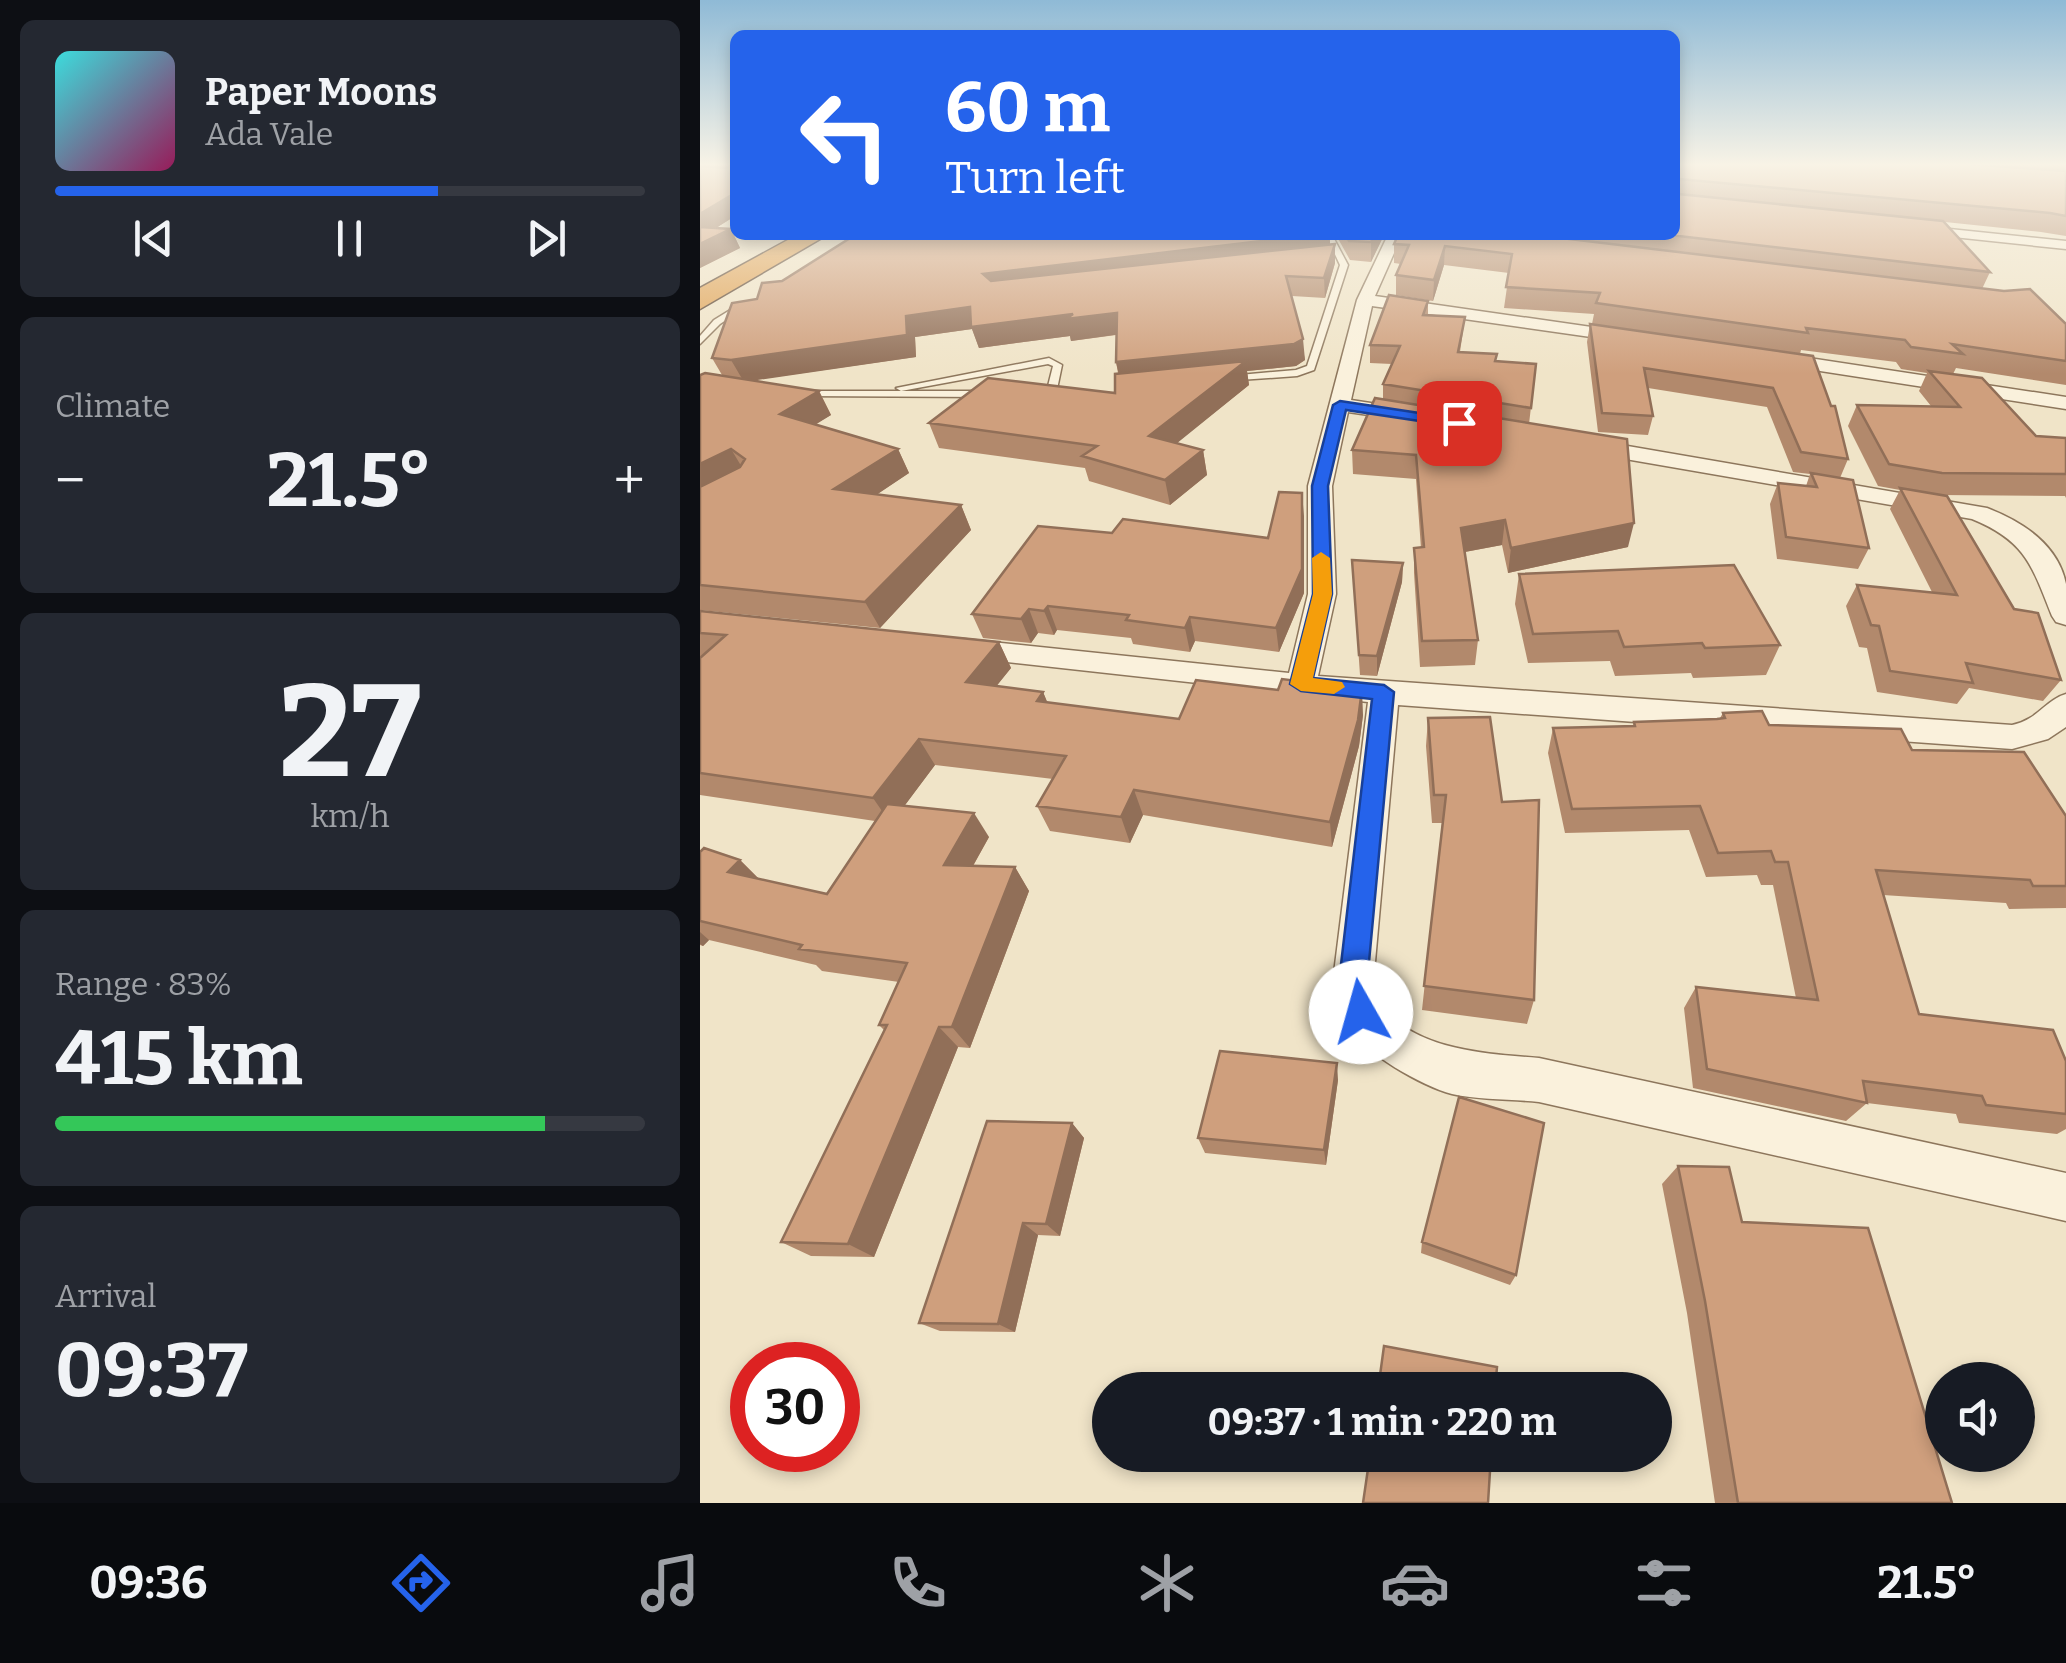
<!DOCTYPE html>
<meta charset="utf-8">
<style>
body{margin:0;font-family:Bitter,serif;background:#242831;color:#f1f3f6;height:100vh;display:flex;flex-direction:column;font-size:38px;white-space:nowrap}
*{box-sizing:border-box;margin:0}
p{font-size:32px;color:#9ea1a6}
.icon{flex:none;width:55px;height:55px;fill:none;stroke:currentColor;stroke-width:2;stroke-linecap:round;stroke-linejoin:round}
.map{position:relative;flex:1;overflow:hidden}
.drawer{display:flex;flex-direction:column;gap:20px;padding:20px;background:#0d0f14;width:700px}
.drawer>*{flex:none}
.top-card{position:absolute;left:30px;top:30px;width:950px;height:210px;border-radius:15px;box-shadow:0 5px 15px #0003;background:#2563eb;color:#fff;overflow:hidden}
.buttons{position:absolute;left:1225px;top:1362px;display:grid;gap:20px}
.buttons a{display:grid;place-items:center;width:110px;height:110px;border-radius:50%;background:#171b24;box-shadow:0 5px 15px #0003;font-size:50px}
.speed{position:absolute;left:30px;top:1342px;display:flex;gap:20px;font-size:50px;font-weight:700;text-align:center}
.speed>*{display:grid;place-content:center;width:130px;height:130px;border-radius:50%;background:#171b24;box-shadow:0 5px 15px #0003;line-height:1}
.speed .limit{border:15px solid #d22;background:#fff;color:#111}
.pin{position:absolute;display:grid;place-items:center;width:85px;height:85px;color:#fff;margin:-42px;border-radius:20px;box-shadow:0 5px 15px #0006}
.me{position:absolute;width:110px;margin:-55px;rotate:353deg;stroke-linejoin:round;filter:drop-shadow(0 0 8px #0008)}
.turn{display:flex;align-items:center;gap:35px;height:210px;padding:0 50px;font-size:45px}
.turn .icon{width:130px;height:130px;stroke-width:2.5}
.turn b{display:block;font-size:70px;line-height:85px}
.big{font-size:75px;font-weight:700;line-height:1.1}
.drawer .card{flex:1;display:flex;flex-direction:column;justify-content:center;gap:15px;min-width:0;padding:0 35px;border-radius:15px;background:#242831}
.drawer .dial{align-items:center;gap:0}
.dial b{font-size:130px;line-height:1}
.song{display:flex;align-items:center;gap:30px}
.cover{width:120px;height:120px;border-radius:15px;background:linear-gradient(135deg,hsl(180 70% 55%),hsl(330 70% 35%))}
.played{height:10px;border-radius:5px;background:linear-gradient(90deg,#2563eb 65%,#363941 65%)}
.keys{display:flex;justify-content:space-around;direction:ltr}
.heat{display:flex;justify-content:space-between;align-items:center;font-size:55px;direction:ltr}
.charge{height:15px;border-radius:8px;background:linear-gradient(90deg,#34c759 83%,#363941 0)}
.trip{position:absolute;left:392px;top:1372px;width:580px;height:100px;border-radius:50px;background:#171b24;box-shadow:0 5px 15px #0003;font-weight:700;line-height:100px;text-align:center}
.tab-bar{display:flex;height:160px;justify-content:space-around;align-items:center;background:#090b0e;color:#9ea1a6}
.tab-bar .icon{width:70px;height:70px}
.tab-bar .selected{color:#2563eb}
.tab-bar b{font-size:45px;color:#f1f3f6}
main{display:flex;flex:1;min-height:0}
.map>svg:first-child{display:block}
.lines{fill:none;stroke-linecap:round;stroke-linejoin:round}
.lane-casing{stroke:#8d765c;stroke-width:3}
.street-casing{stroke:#8d765c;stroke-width:3}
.highway-casing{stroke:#5b4430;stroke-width:3}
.lane{fill:#faf1dc;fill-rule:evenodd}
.street{fill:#faf1dc;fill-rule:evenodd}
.highway{fill:#e0a458;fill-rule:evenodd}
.wall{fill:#b2896c}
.shaded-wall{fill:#916f58}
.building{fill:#cf9f7d;stroke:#916f58;stroke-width:2.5}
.route{fill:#2563eb;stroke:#184099;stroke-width:2.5}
.slow{fill:#f59e0b}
</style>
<main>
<section class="drawer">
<div class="card">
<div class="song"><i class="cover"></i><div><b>Paper Moons</b><p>Ada Vale</p></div></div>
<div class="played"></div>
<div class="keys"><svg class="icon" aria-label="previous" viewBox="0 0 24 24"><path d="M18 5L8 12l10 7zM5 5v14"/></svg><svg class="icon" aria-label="pause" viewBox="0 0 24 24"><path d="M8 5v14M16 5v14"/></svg><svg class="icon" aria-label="next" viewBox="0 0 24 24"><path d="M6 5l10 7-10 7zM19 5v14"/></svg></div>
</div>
<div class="card"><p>Climate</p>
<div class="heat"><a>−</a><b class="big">21.5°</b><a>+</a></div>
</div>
<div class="card dial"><b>27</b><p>km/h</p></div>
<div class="card"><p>Range · 83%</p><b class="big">415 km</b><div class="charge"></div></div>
<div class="card"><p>Arrival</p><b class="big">09:37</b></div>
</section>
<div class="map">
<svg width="1366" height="1503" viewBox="0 0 1366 1503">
<rect width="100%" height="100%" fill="#f0e4c8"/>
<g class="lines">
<defs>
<path id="lane" d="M626 235H632L648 265 614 370 597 376 525 381V377L528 376 596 370 607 366 640 265Z
M40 304 47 306 20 324 0 344V336L14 320Z
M349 358 362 365 356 394 351 397 346 394 353 366 348 364 201 391 196 388Z
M104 391H286L291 394 286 397 101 396 99 394Z"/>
<path id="street" d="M1211 225 1366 241V249L1206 232V226Z
M688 235H702L675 296 933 333 942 338 933 343 672 306 651 400 710 409 720 415 710 421 648 412 632 486 636 594 618 676 1312 725C1338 720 1345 700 1366 694V727L1348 739 1312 749 698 705 674 973C676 982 676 996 681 1003 711 1051 790 1054 839 1058L1366 1173V1221L839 1102C811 1099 779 1100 752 1094 722 1086 664 1053 647 1026 637 1012 637 990 634 973L668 702 253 656 249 649 253 642 263 639 589 673 608 594V486L657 300Z
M1076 353 1366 397V409L1069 363V355Z
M887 439 1287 508C1321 521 1358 544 1366 584 1366 596 1366 612 1366 625L1356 622 1352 616C1332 566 1326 541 1272 519L879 451 876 446 879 441Z"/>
<path id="highway" d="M97 235H127L0 309V288Z"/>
</defs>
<use href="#lane" class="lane-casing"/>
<use href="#street" class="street-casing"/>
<use href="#highway" class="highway-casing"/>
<use href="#lane" class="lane"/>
<use href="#street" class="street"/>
<use href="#highway" class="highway"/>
</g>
<path class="wall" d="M0 164H35V216L16 228 31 229 40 248 0 268Z
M975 164H1366V236L1341 232 1245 222 1290 272 1282 289 1366 324V385L1256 368 1253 374 1336 436 1366 438V498L1365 496 1240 495 1361 680 1343 701 1269 688 1257 704 1177 692 1167 648 1159 647 1146 606 1157 585 1232 592 1190 509 1200 490 1178 486 1148 426 1157 405 1231 406 1219 391 1227 373 1201 369 1196 362 1101 350 1100 354 1148 459 1140 478 1169 548 1158 569 1077 559 1070 504 1078 483 1106 486 1110 474 1093 472 1067 407 948 388 953 416 948 435 898 432 887 342 890 324H892L894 314 804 308 809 273 744 265 733 301 696 295V275L701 264 694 263V244L698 235H975Z
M636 235H684L671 262 650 260Z
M630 244 635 263 625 298 592 296 605 360 596 366 547 371 549 385 476 443 503 450 507 475 470 505 389 481 385 468 239 448 229 423 415 393 418 373 416 362V335L371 341 370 336 279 348 272 329 215 337 216 357 53 380 119 391 131 415 115 424 198 449 209 473 177 494 261 505 271 530 180 628 0 610V375H22L12 358 57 299 82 281Z
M728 301V315L765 317 760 352 796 361 836 364 829 424 928 547 808 573 802 545 765 552 778 640 775 665 720 667 714 573V548H721L716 479 653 474 652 450 683 400V384L692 364 670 363V345Z
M604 516V593L579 652 495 641 490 652 433 644 431 638 357 630 354 635 338 633 331 643 283 638 272 614 412 533 568 538Z
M652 560 703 563 702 582 677 676 660 675Z
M819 574 1080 645 1066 675 993 678 991 673 915 676 910 661 828 663 815 604Z
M0 611 299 642 311 668 296 686 343 692 347 702 479 719 663 715 659 746 632 847 443 815 430 843 350 831 337 806 353 779 235 765 204 806 289 837 273 866 315 867 329 891 270 1048 258 1047 174 1257 111 1256 81 1242 184 1030 179 1025 199 982 122 971 116 965 9 940 3 946 0 945V852L40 860 59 879 127 894 175 821 0 795Z
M1023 713 1069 725 1212 750 1366 816V908L1309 909 1306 903 1183 895 1219 1014 1366 1061V1129L1357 1134 1259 1123 1256 1114 1167 1103 1146 1121 993 1088 984 1008 996 987 1096 998 1073 885H1061L1057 875 1006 877 989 830 865 833 848 753 853 728 933 726 934 722 1020 718Z
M728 718 802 802 834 1000 827 1024 722 1010 742 823H732L726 746Z
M638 1080 626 1165 505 1153 498 1138Z
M372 1123 384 1138 360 1236 338 1235 315 1332 240 1331 219 1323Z
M978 1166 1042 1222 1252 1503H1015L987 1313 962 1184Z
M722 1242 816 1275 810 1285 721 1253Z"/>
<path class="shaded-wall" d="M35 193V216L0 238V214Z
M31 229 40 248 0 268V244Z
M613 235H630V252L290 294 283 274Z
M675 235H684L671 262V242Z
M635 244V263L625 298 624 278Z
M745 246 744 265 733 301 734 280Z
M270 307 373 314 417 313 421 334 371 341 370 336 279 348 272 329 215 337 216 357 44 382 31 360 206 316Z
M603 339 605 360 596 366 547 371 549 385 455 461 421 384 416 362Z
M119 391 131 415 94 438 80 414Z
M31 449 46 474 0 498V464Z
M198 449 209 473 148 514 134 489Z
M503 450 507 475 470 505 465 480Z
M602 493 604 516V593L579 652 576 628Z
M261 505 271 530 180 628 165 602Z
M805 520 802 545 759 553 761 528Z
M934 523 928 547 808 573 811 548Z
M703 563 702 582 677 676V656Z
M348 606 357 630 354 635 344 611Z
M329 609 338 633 331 643 321 619Z
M490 617 495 641 490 652 485 628Z
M299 642 311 668 279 708 266 682Z
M662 689 663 715 659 746 632 847 630 822Z
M343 692 354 718 337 701Z
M219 739 235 765 191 824 173 798Z
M434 790 443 815 430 843 421 817Z
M274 813 289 837 260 889 244 865Z
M40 860 64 884 28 872Z
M315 867 329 891 270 1048 252 1027Z
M0 932 9 940 3 946 0 944Z
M239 1027 258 1047 174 1257 148 1244Z
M637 1063 638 1080 626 1165 624 1150Z
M372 1123 384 1138 360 1236 346 1224Z
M323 1223 338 1235 315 1332 298 1324Z"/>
<path class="building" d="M30 164H35V193L0 214V166L27 168Z
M975 164H1268L1366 171V216L1350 213 979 179 975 183 979 194 1243 221 1290 272 970 235H975Z
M0 227 31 229 0 244Z
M155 235H612L283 274 291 281 635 244 624 278 586 276 603 339 594 344 416 362 417 313 366 319 373 314 271 327 270 307 206 316 207 335 31 360 12 358 32 303 57 299 62 283 82 281Z
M646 235H675L671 242 649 241Z
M698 235H836L1304 291 1330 289 1366 324V361L1252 344 1263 354 1211 347 1205 340 1106 328 1108 333 896 303 900 293 806 287 812 254 745 246 734 280 696 275 709 245 694 244Z
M689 295 728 301 723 315 765 317 758 352 797 354 795 361 836 364 831 408 683 384 700 346 670 345Z
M890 324 1113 356 1131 406H1135L1148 459 1101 452 1073 388 944 368 953 416 902 413Z
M546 361 449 436 503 450 465 480 382 456 397 446 229 423 288 378 415 393V374Z
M1229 371 1282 378 1336 436 1366 438V474L1242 473 1189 464 1157 405 1260 407Z
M5 373 119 391 80 414 198 449 134 489 261 505 165 602 0 585V487L40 467 45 459 31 449 0 464V375Z
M675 398 927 439 934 523 811 548 805 520 761 528 778 640 722 641 714 548 724 547 716 455 652 450Z
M1111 473 1153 480 1169 548 1086 537 1078 483 1117 487Z
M1200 488 1247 496 1314 609 1338 613 1361 680 1266 663 1273 683 1190 671 1179 626 1171 625 1157 585 1257 595Z
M579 492 602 493V569L576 628 490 617 485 628 426 620 429 615 348 606 344 611 329 609 321 619 272 614 338 526 412 533 423 519 568 538Z
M652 560 703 563 677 656 659 655Z
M1034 565 1080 645 1005 648 1002 643 924 647 918 631 833 634 819 574Z
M0 611 299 642 266 682 343 692 337 701 479 719 496 680 578 690 582 679 662 689 658 720 630 822 434 790 421 817 337 806 366 756 219 739 173 798 0 773V658L26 635 0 633Z
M1062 711 1069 725 1201 729 1212 750 1324 752 1366 816V886H1333L1330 880 1176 870 1219 1014 1353 1030 1366 1061V1114L1286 1105 1282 1096 1163 1081 1167 1103 1007 1069 996 987 1118 1000 1088 862H1075L1071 851 1018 853 1000 806 872 809 853 728 935 726 934 722 1017 719 1025 718 1023 713Z
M790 717 802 802 839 800 834 1000 724 986 746 795H734L728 718Z
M187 804 274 813 244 865 315 867 252 1027H239L148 1244 81 1242 187 1025H179L207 963 99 949 102 945 0 921V852L4 848 40 860 28 872 127 894Z
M520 1051 637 1063 624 1150 498 1138Z
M759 1097 844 1123 816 1275 722 1242Z
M287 1121 372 1123 346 1224 323 1223 298 1324 219 1323Z
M978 1166 1029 1167 1042 1222 1168 1228 1252 1503H1038L1005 1301Z
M684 1346 797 1367 795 1390H678Z
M670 1455H791L788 1503H663Z"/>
<linearGradient id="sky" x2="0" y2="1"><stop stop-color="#8fbad6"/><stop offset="0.44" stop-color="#f8f3e6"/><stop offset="1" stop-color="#f8f3e6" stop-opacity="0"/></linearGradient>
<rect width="1366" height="374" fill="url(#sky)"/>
<path class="route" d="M640 401 759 419 767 423 759 427 646 410 628 486 632 594 613 678 684 685 694 692 668 973 676 1012 672 1022 661 1026 651 1022 640 973 672 699 601 691 590 684 613 594 612 486 633 405Z"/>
<path class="slow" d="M621 552 630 558 632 594 613 678 642 682 645 687 634 694 601 691 590 684 613 594 612 558Z"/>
</svg>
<div class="buttons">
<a><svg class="icon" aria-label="sound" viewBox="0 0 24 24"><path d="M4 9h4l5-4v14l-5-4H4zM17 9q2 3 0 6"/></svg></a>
</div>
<div class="speed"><div class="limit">30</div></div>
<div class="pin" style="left:759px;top:423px;background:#d93025"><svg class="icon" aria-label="arrive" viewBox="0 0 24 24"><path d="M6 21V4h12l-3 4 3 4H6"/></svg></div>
<svg class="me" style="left:661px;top:1012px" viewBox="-20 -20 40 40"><circle r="19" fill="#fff"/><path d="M0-13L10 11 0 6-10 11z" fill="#2563eb"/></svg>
<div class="trip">09:37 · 1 min · 220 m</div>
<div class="top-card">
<div class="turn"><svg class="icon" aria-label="left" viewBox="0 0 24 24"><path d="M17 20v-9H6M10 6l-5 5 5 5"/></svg><div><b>60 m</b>Turn left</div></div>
</div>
</div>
</main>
<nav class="tab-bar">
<b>09:36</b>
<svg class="icon selected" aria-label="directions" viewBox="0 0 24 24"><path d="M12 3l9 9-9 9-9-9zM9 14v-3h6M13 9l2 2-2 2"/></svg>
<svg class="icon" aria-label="music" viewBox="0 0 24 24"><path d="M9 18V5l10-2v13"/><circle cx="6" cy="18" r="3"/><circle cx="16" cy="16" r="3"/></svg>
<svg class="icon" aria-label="phone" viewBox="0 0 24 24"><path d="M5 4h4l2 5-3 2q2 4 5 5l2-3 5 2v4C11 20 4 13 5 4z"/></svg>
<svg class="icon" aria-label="climate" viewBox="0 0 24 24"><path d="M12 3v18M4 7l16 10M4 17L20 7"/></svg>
<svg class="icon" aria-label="car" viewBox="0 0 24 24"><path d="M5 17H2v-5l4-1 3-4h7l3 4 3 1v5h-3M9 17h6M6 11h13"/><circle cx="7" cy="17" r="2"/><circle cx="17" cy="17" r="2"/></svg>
<svg class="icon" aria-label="filters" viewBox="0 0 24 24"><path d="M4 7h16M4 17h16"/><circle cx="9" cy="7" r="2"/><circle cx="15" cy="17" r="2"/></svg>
<b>21.5°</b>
</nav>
